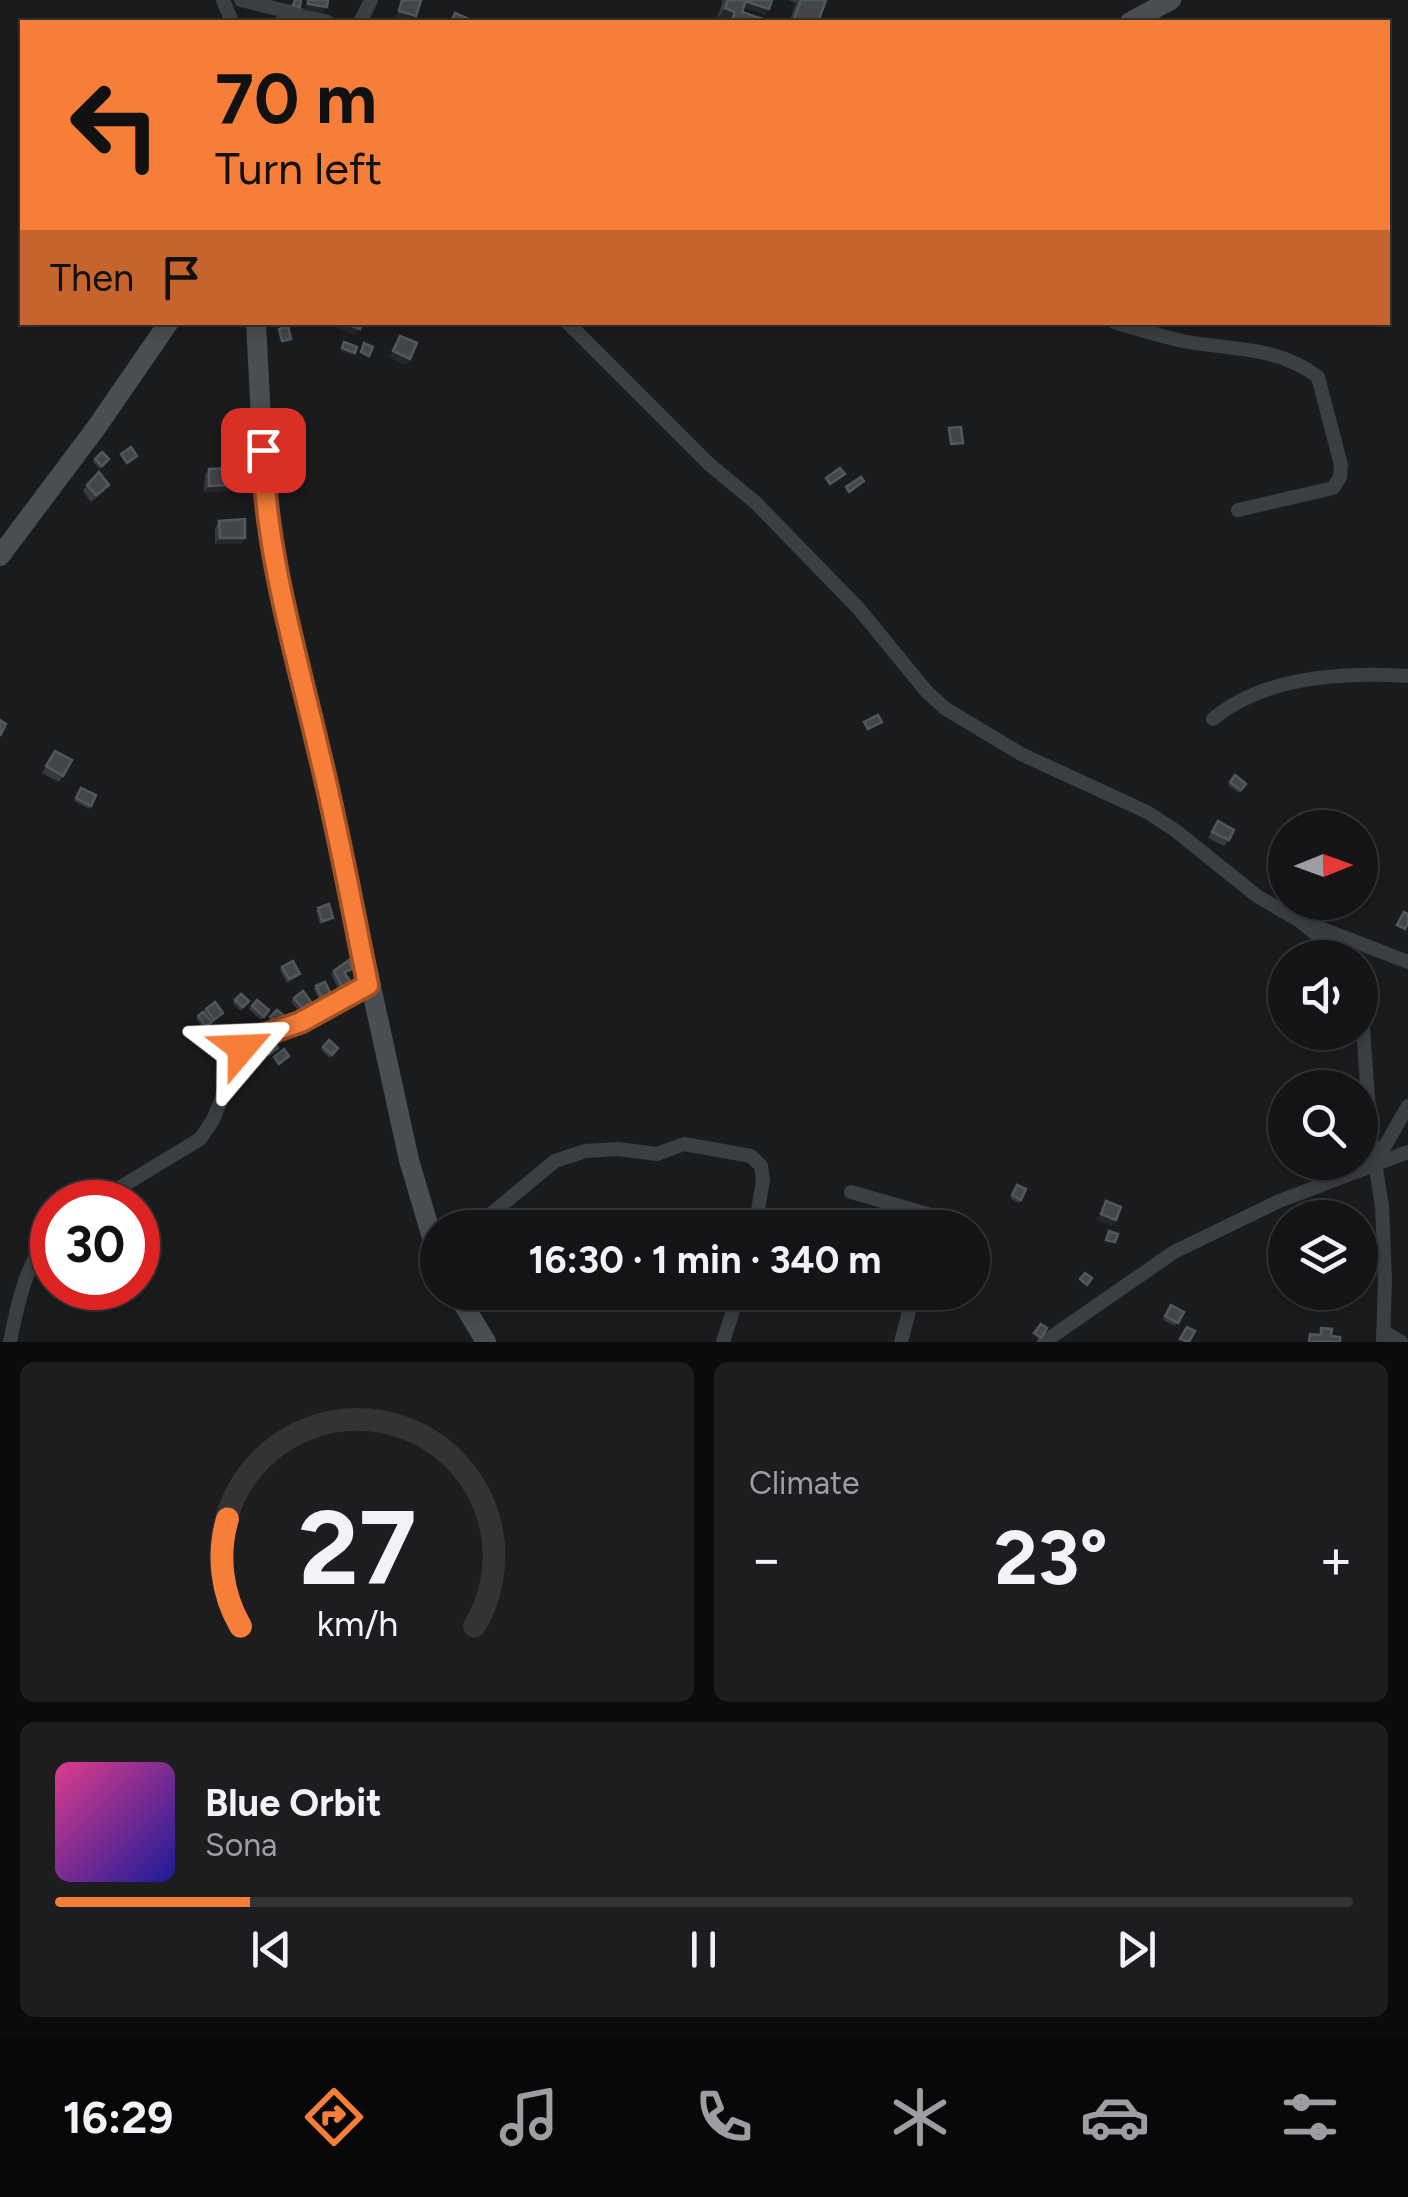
<!DOCTYPE html>
<meta charset="utf-8">
<style>
body{margin:0;font-family:Figtree,sans-serif;background:#1d1d1f;color:#f1f3f6;height:100vh;display:flex;flex-direction:column;font-size:38px;white-space:nowrap}
*{box-sizing:border-box;margin:0}
p{font-size:32px;color:#9d9ea1}
.icon{flex:none;width:55px;height:55px;fill:none;stroke:currentColor;stroke-width:2;stroke-linecap:round;stroke-linejoin:round}
.map{position:relative;height:1342px;overflow:hidden}
.panel{display:flex;flex-direction:column;gap:20px;padding:20px;background:#0b0b0c;flex:1}
.panel>*{flex:none}
.guide{position:absolute;left:20px;top:20px;width:1370px;height:305px;border-radius:0px;box-shadow:0 5px 15px #0003,0 0 0 2px #333335;background:#f77e39;color:#111;overflow:hidden}
.needle{width:65px;rotate:89deg}
.buttons{position:absolute;left:1268px;top:810px;display:grid;gap:20px}
.buttons a{display:grid;place-items:center;width:110px;height:110px;border-radius:50%;background:#141416;box-shadow:0 5px 15px #0003,0 0 0 2px #333335;font-size:50px}
.speed{position:absolute;left:30px;top:1180px;display:flex;gap:20px;font-size:50px;font-weight:700;text-align:center}
.speed>*{display:grid;place-content:center;width:130px;height:130px;border-radius:50%;background:#141416;box-shadow:0 5px 15px #0003,0 0 0 2px #333335;line-height:1}
.speed .limit{border:15px solid #d22;background:#fff;color:#111}
.pin{position:absolute;display:grid;place-items:center;width:85px;height:85px;color:#fff;margin:-42px;border-radius:20px;box-shadow:0 5px 15px #0006}
.me{position:absolute;width:110px;margin:-55px;rotate:64deg;stroke-linejoin:round;filter:drop-shadow(0 0 8px #0008)}
.turn{display:flex;align-items:center;gap:35px;height:210px;padding:0 30px;font-size:45px}
.turn .icon{width:130px;height:130px;stroke-width:2.5}
.turn b{display:block;font-size:70px;line-height:85px}
.then{display:flex;align-items:center;height:95px;padding:0 30px;background:#0003;gap:20px;font-size:38px}
.big{font-size:75px;font-weight:700;line-height:1.1}
.panel .tile{flex:1;display:flex;flex-direction:column;justify-content:center;gap:15px;min-width:0;padding:0 35px;border-radius:15px;background:#1d1d1f}
.panel .dial{align-items:center;gap:0}
.dial svg{height:260px;overflow:visible;fill:none;stroke:#333335;stroke-width:7;stroke-linecap:round;text-anchor:middle}
.dial text{fill:#f1f3f6;stroke:none}
.song{display:flex;align-items:center;gap:30px}
.cover{width:120px;height:120px;border-radius:15px;background:linear-gradient(135deg,hsl(330 70% 55%),hsl(240 70% 35%))}
.played{height:10px;border-radius:5px;background:linear-gradient(90deg,#f77e39 15%,#333335 15%)}
.keys{display:flex;justify-content:space-around;direction:ltr}
.heat{display:flex;justify-content:space-between;align-items:center;font-size:55px;direction:ltr}
.panel .tiles{flex:1;display:grid;gap:20px;grid-template-columns:1fr 1fr}
.tile:last-child{grid-column:span 2}
.trip{position:absolute;left:420px;top:1210px;width:570px;height:100px;border-radius:50px;background:#141416;box-shadow:0 5px 15px #0003,0 0 0 2px #333335;font-weight:700;line-height:100px;text-align:center}
.menu{display:flex;height:160px;justify-content:space-around;align-items:center;background:#080809;color:#9d9ea1}
.menu .icon{width:70px;height:70px}
.menu .selected{color:#f77e39}
.menu b{font-size:45px;color:#f1f3f6}
.map>svg:first-child{display:block}
.lines{fill:none;stroke-linecap:round;stroke-linejoin:round}
.street{stroke:#3b3e42;stroke-width:14}
.secondary{stroke:#494e52;stroke-width:20}
.wall{fill:#36383b}
.shaded-wall{fill:#252629}
.building{fill:#434549;stroke:#53575b;stroke-width:2.5}
.route-casing{stroke:#a15225;stroke-width:25}
.route{stroke:#f77e39;stroke-width:18}
</style>
<div class="map">
<svg width="1408" height="1342" viewBox="0 0 1408 1342">
<rect width="100%" height="100%" fill="#1a1b1d"/>
<g class="lines">
<path class="street" d="M223 0 232 22
M241 0 286 11 282 22
M286 11 328 22
M360 22 371 0
M567 322 709 464 756 503 859 609 927 692 946 709 1021 754 1147 812 1176 831 1257 896 1300 921 1345 958
M1114 322C1137 329 1160 336 1183 341 1229 350 1279 346 1318 377L1341 465 1340 477 1333 488 1238 510
M1213 719C1264 676 1345 672 1408 676
M1315 926 1408 962
M1360 988 1371 1138 1382 1206 1385 1280 1383 1342
M1375 1163 1408 1106
M851 1192 931 1215 928 1228
M96 1202 200 1139 213 1120 241 1049 250 1040 301 1022 368 985
M474 1228 555 1161 585 1151 618 1149 657 1154 684 1144 751 1156 761 1166 763 1180 755 1228
M1383 1331 1401 1342
M10 1342C16 1310 27 1257 52 1235
M723 1342 739 1292
M901 1342 914 1292
M1044 1342 1174 1252 1277 1202 1408 1152"/>
<path class="secondary" d="M1130 22 1171 0
M256 322 264 478 281 599 321 758 409 1160 438 1258
M0 556 96 428 169 322
M456 1292 486 1342"/>
</g>
<path class="wall" d="M723 0H746L742 12 771 22H722L716 21Z
M788 0H826L818 22H789L796 3Z
M102 452 109 459 100 469 93 462Z
M209 469 230 485 226 492H204L205 475Z
M87 485 105 491 91 502 83 491Z
M219 521 245 538 241 544H215V528Z
M55 751 63 776 59 782 42 773Z
M1235 775 1246 784 1239 793 1228 785Z
M81 788 96 795 89 809 74 801Z
M1218 821 1229 840 1224 846 1208 838Z
M318 908 330 921 320 924 316 911Z
M282 967 300 974 297 977 287 983 280 970Z
M352 969 346 974 350 988 340 992 331 974 334 971Z
M316 986 332 996 330 999 321 1004 314 989Z
M241 994 249 1001 241 1011 233 1003Z
M294 998 308 1005 299 1012 291 1001Z
M257 1000 269 1010 261 1020 249 1009Z
M206 1009 221 1016 204 1029 196 1019Z
M277 1010 287 1018 278 1029 268 1020Z
M226 1037 236 1043 230 1049 224 1040Z
M329 1040 338 1048 330 1058 321 1050Z
M263 1044 276 1051 268 1057 261 1047Z
M1017 1185 1026 1189 1019 1203 1010 1198Z
M1171 1305 1184 1312 1175 1326 1163 1320Z"/>
<path class="shaded-wall" d="M748 2 769 9 765 15 744 8Z
M308 4 327 7 323 13 303 10Z
M725 8 735 12 728 22 716 21Z
M399 11 416 16 411 22 394 17Z
M342 322 360 329 355 336 338 329Z
M342 348 355 353 352 356 340 351Z
M393 351 410 359 406 365 389 358Z
M230 485 226 492H204L209 486Z
M220 538H245L241 544H215Z
M1101 1214 1116 1220 1112 1226 1096 1220Z"/>
<path class="building" d="M295 0H301L300 7 293 5Z
M308 0H328L327 7 308 4Z
M402 0H421L416 16 399 11Z
M728 0H746L742 12 771 22H732L735 12 725 8Z
M749 0H772L769 9 748 2Z
M801 0H826L818 22H793Z
M455 13 469 19 467 22H451Z
M342 322H362L360 329Z
M288 326 291 339 282 341 279 329Z
M400 336 417 343 410 359 393 351Z
M344 342 357 347 355 353 342 348Z
M364 343 373 347 369 356 361 352Z
M961 427 963 443 951 444 949 428Z
M131 447 137 456 127 463 121 454Z
M102 452 109 459 102 466 95 459Z
M230 468V485L209 486V469Z
M840 468 845 474 830 484 826 478Z
M99 472 109 485 96 495 87 485Z
M861 477 864 481 849 492 846 487Z
M245 519V538H220L219 521Z
M878 715 882 722 868 729 864 722Z
M0 720 6 724 0 736Z
M55 751 72 760 63 776 46 766Z
M1235 775 1246 784 1241 790 1230 782Z
M81 788 96 795 91 806 76 798Z
M1218 821 1234 830 1229 840 1212 832Z
M329 904 333 918 322 921 318 908Z
M1404 912 1408 914V923L1405 929 1397 925Z
M349 960 352 969 344 972 352 984 343 989 334 971Z
M293 961 300 974 289 979 282 967Z
M325 982 332 996 323 1001 316 986Z
M303 991 311 1002 302 1008 294 998Z
M241 994 249 1001 243 1007 235 1000Z
M257 1000 269 1010 264 1017 252 1006Z
M215 1002 223 1013 214 1020 206 1009Z
M277 1010 287 1018 281 1026 270 1017Z
M203 1012 212 1022 206 1026 198 1016Z
M232 1032 239 1039 232 1046 226 1037Z
M271 1038 278 1048 270 1054 263 1044Z
M329 1040 338 1048 332 1055 323 1047Z
M284 1049 289 1056 279 1064 274 1057Z
M1291 1162H1301L1300 1168 1291 1167Z
M1017 1185 1026 1189 1021 1200 1012 1195Z
M1106 1201 1121 1207 1116 1220 1101 1214Z
M1109 1231 1118 1234 1115 1242 1106 1240Z
M1085 1273 1092 1278 1087 1285 1080 1279Z
M1171 1305 1184 1312 1178 1323 1165 1316Z
M1041 1324 1047 1328 1041 1338 1034 1333Z
M1187 1327 1195 1331 1189 1342 1180 1339Z
M1321 1328 1332 1329 1331 1336 1340 1337V1342H1309L1310 1334 1321 1335Z"/>
<g class="lines">
<defs>
<path id="route" d="M242 1048 250 1040 301 1022 368 985C352 907 338 829 319 752 296 652 265 552 263 450"/>
</defs>
<use href="#route" class="route-casing"/>
<use href="#route" class="route"/>
</g>
</svg>
<div class="buttons">
<a><svg class="needle" viewBox="-14 -14 28 28"><path d="M0-13l5 13h-10z" fill="#e53935"/><path d="M0 13l5-13h-10z" fill="#9d9ea1"/></svg></a>
<a><svg class="icon" aria-label="sound" viewBox="0 0 24 24"><path d="M4 9h4l5-4v14l-5-4H4zM17 9q2 3 0 6"/></svg></a>
<a><svg class="icon" aria-label="search" viewBox="0 0 24 24"><circle cx="10" cy="10" r="6"/><path d="M15 15l6 6"/></svg></a>
<a><svg class="icon" aria-label="layers" viewBox="0 0 24 24"><path d="M12 4l9 5-9 5-9-5zM3 14l9 5 9-5"/></svg></a>
</div>
<div class="speed"><div class="limit">30</div></div>
<div class="pin" style="left:263px;top:450px;background:#d93025"><svg class="icon" aria-label="arrive" viewBox="0 0 24 24"><path d="M6 21V4h12l-3 4 3 4H6"/></svg></div>
<svg class="me" style="left:242px;top:1048px" viewBox="-20 -20 40 40"><path d="M0-17L14 15 0 8-14 15z" fill="#f77e39" stroke="#fff" stroke-width="4"/></svg>
<div class="trip">16:30 · 1 min · 340 m</div>
<div class="guide">
<div class="turn"><svg class="icon" aria-label="left" viewBox="0 0 24 24"><path d="M17 20v-9H6M10 6l-5 5 5 5"/></svg><div><b>70 m</b>Turn left</div></div>
<div class="then">Then<svg class="icon" aria-label="arrive" viewBox="0 0 24 24"><path d="M6 21V4h12l-3 4 3 4H6"/></svg></div>
</div>
</div>
<section class="panel">
<div class="tiles">
<div class="tile dial"><svg viewBox="0 0 100 80">
<path d="M14 69A42 42 0 1 1 86 69"/>
<path d="M14 69A42 42 0 0 1 10 36" stroke="#f77e39"/>
<text x="50" y="56" font-size="32" font-weight="700">27</text>
<text x="50" y="72" font-size="11">km/h</text>
</svg></div>
<div class="tile"><p>Climate</p>
<div class="heat"><a>−</a><b class="big">23°</b><a>+</a></div>
</div>
<div class="tile">
<div class="song"><i class="cover"></i><div><b>Blue Orbit</b><p>Sona</p></div></div>
<div class="played"></div>
<div class="keys"><svg class="icon" aria-label="previous" viewBox="0 0 24 24"><path d="M18 5L8 12l10 7zM5 5v14"/></svg><svg class="icon" aria-label="pause" viewBox="0 0 24 24"><path d="M8 5v14M16 5v14"/></svg><svg class="icon" aria-label="next" viewBox="0 0 24 24"><path d="M6 5l10 7-10 7zM19 5v14"/></svg></div>
</div>
</div>
</section>
<nav class="menu">
<b>16:29</b>
<svg class="icon selected" aria-label="directions" viewBox="0 0 24 24"><path d="M12 3l9 9-9 9-9-9zM9 14v-3h6M13 9l2 2-2 2"/></svg>
<svg class="icon" aria-label="music" viewBox="0 0 24 24"><path d="M9 18V5l10-2v13"/><circle cx="6" cy="18" r="3"/><circle cx="16" cy="16" r="3"/></svg>
<svg class="icon" aria-label="phone" viewBox="0 0 24 24"><path d="M5 4h4l2 5-3 2q2 4 5 5l2-3 5 2v4C11 20 4 13 5 4z"/></svg>
<svg class="icon" aria-label="climate" viewBox="0 0 24 24"><path d="M12 3v18M4 7l16 10M4 17L20 7"/></svg>
<svg class="icon" aria-label="car" viewBox="0 0 24 24"><path d="M5 17H2v-5l4-1 3-4h7l3 4 3 1v5h-3M9 17h6M6 11h13"/><circle cx="7" cy="17" r="2"/><circle cx="17" cy="17" r="2"/></svg>
<svg class="icon" aria-label="filters" viewBox="0 0 24 24"><path d="M4 7h16M4 17h16"/><circle cx="9" cy="7" r="2"/><circle cx="15" cy="17" r="2"/></svg>
</nav>
